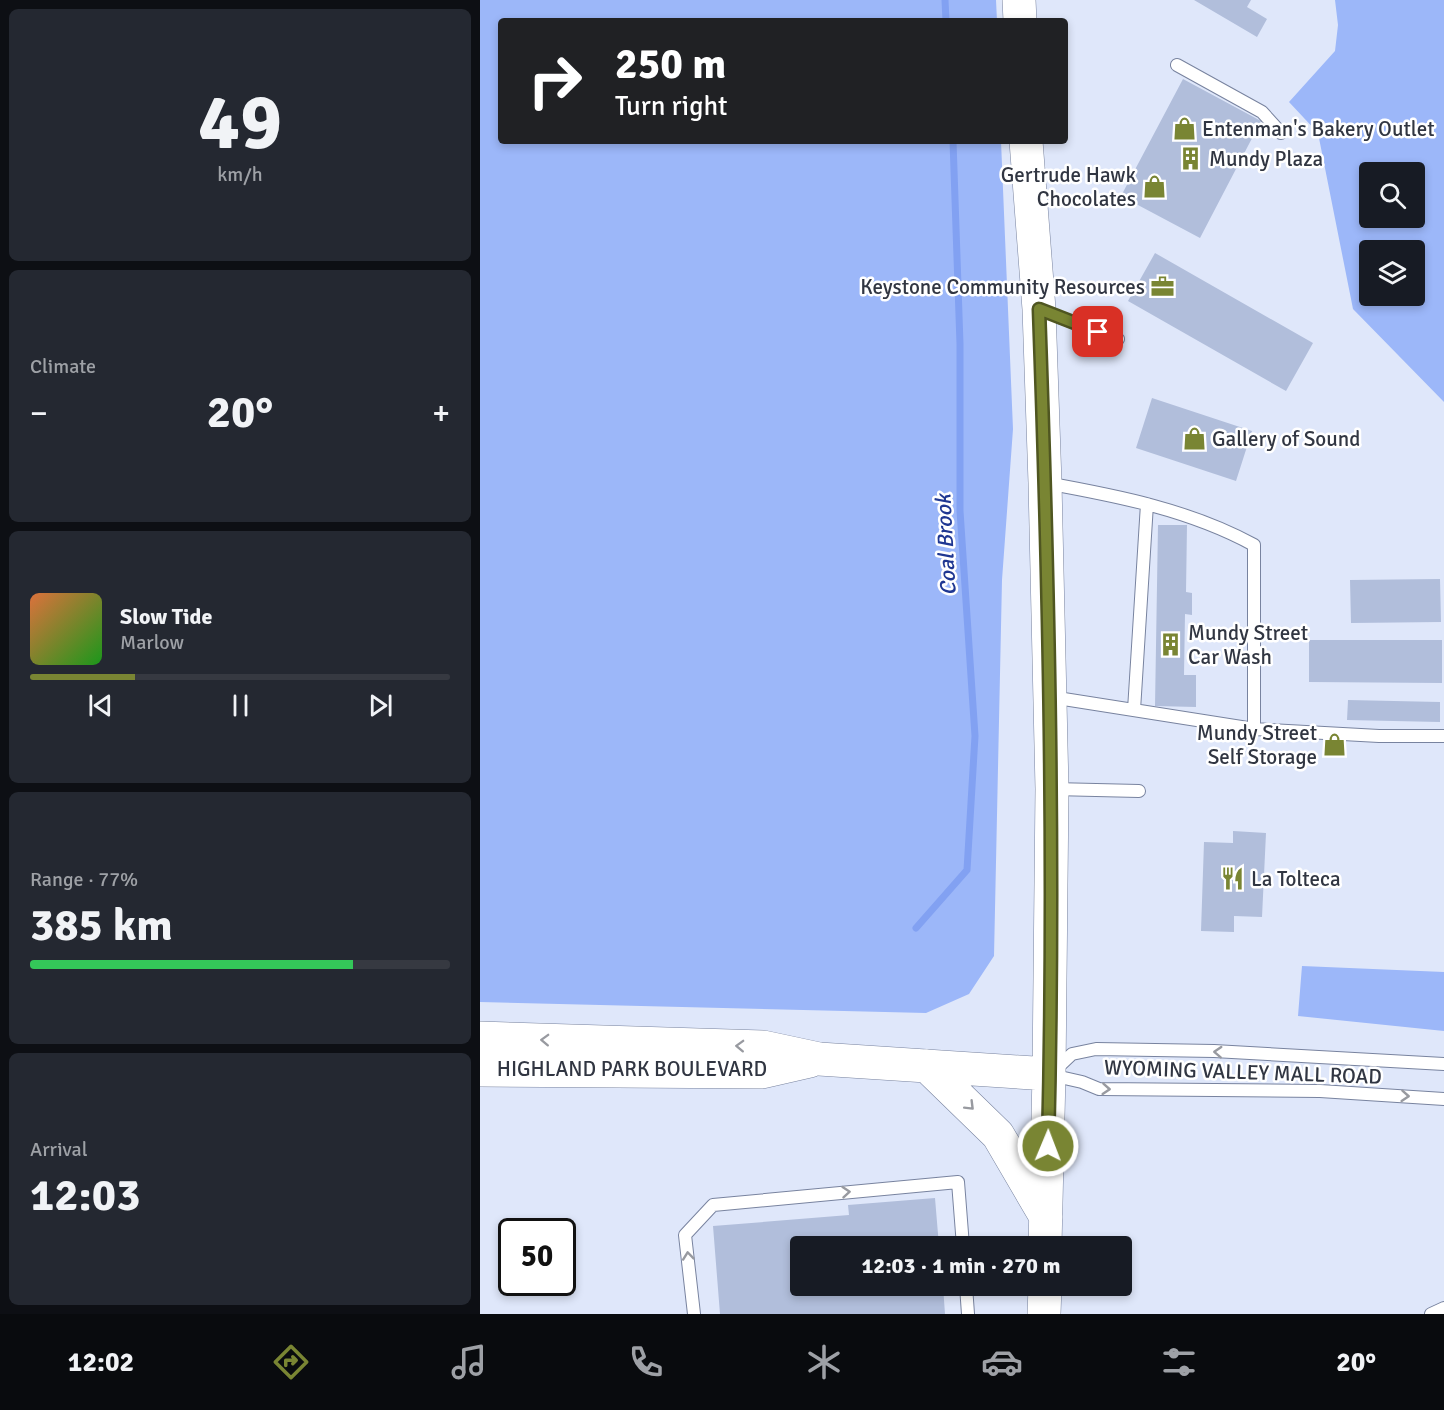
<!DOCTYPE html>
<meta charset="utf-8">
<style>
body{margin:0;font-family:Signika,sans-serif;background:#242831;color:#f1f3f6;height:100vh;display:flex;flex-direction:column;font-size:22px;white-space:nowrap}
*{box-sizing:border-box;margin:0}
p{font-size:20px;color:#9ea1a6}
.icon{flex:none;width:33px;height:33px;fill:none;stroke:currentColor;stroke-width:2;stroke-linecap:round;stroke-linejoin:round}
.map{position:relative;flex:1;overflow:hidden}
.drawer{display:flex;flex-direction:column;gap:9px;padding:9px;background:#0d0f14;width:480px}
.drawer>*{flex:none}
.top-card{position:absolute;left:18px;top:18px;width:570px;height:126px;border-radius:6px;box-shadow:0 3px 9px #0003;background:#202124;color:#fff;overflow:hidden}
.buttons{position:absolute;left:879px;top:162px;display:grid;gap:12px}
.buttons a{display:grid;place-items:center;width:66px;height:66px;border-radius:6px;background:#171b24;box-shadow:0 3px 9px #0003;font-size:30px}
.speed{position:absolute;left:18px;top:1218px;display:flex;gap:12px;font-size:30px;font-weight:700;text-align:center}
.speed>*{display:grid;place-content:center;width:78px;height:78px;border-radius:50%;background:#171b24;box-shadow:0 3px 9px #0003;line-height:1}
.speed .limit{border:3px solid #111;border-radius:9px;background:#fff;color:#111}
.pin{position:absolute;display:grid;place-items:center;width:51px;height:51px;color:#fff;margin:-26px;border-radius:12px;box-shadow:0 3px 9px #0006}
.me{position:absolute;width:66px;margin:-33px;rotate:1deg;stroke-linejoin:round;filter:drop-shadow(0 0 4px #0008)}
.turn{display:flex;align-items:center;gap:21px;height:126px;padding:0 18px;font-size:27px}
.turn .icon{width:78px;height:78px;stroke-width:2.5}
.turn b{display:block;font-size:42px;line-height:51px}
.big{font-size:45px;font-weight:700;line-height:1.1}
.drawer .tile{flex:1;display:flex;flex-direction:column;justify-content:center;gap:9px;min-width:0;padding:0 21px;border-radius:9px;background:#242831}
.drawer .dial{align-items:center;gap:0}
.dial b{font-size:78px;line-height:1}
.song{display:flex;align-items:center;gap:18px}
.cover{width:72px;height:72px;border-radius:9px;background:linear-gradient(135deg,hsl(20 70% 55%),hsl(120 70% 35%))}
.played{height:6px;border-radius:3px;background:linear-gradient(90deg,#798533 25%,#363941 25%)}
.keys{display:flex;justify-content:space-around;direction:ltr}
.heat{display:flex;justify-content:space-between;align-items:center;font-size:33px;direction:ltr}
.charge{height:9px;border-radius:4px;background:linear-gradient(90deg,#34c759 77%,#363941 0)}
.trip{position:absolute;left:310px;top:1236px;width:342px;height:60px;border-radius:6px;background:#171b24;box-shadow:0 3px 9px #0003;font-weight:700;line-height:60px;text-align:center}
.dock{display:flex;height:96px;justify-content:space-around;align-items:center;background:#090b0e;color:#9ea1a6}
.dock .icon{width:42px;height:42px}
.dock .on{color:#798533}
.dock b{font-size:27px;color:#f1f3f6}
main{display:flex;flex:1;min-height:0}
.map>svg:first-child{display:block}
.green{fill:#9cb7f9;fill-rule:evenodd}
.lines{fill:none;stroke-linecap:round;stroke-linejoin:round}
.stream{stroke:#82a1f2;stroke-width:7}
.building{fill:#b1bedb}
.service-casing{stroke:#78839f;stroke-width:14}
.secondary-casing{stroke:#78839f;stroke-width:34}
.service{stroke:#fff;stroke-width:12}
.secondary{stroke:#fff;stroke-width:33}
.oneway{stroke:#989aa0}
.route-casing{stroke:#4f5621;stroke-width:15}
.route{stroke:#798533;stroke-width:10}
.labels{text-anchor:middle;stroke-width:5;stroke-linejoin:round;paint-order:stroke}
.poi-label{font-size:21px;fill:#313642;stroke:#fff;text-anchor:start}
.street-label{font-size:21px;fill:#313642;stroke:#fff}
.water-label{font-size:22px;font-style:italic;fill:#1f3792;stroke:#fff}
</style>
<main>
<section class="drawer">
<div class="tile dial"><b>49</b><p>km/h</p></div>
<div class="tile"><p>Climate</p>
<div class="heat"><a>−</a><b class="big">20°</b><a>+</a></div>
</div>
<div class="tile">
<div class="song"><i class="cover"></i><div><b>Slow Tide</b><p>Marlow</p></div></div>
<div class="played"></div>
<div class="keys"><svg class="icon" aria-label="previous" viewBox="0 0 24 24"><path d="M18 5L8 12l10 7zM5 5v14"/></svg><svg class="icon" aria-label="pause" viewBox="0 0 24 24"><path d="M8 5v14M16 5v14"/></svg><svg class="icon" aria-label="next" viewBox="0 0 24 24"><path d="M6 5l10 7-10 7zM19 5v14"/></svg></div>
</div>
<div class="tile"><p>Range · 77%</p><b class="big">385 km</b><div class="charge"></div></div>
<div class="tile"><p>Arrival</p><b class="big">12:03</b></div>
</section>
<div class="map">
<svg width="964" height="1314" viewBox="0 0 964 1314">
<rect width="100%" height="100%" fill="#dfe7fa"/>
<path class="green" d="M0 0H516L517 21H21V141H521L533 429 522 580 514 956 489 994 446 1013 0 1002Z
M855 0H964V402L873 309 838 133 809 102 855 51 858 25ZM890 172H934V218H890ZM890 250H934V296H890Z
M822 966 964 972V1031L818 1016Z"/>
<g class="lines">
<path class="stream" d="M465 0 466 21
M436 928 487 870 495 736 480 511V344L473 141"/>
</g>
<path class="building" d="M714 0H771L767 7 787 19 777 37Z
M703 79 781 121 720 238 641 196Z
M675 253 833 343 806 391 648 301Z
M672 398 772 431 756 481 656 448Z
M678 525H707L706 592 712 593V615L705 614 704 675H716V707L675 706Z
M960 579 961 622 871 623 870 580Z
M829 640H962V683L829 682Z
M868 700 960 702V722L867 720Z
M753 831 786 833 782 917 754 916V932L721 931 724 842 753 843Z
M455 1198 459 1246H321V1286H463L465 1314H240L233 1226 369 1215 368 1205Z"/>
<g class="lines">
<defs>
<path id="service" d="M697 65 782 112 801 133
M560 310 638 339
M566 483C638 496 710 510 774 545V729
M571 697 774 729 899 736H964
M654 710 667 504
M573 789 659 791
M575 1070 592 1054 616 1049 734 1051 964 1064
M571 1075 602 1082 619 1089 840 1091 964 1099
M486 1286 488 1314
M214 1314 205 1235 233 1205 478 1182 483 1246
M951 1314 964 1308"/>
<path id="secondary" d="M539 0 540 21
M546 141 559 309 565 483 572 789 569 1074 565 1246
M0 1038 283 1047 339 1059 569 1074
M447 1066 518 1135 566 1217
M0 1070 282 1072 330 1061
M564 1314 565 1286"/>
</defs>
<use href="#service" class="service-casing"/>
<use href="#secondary" class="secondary-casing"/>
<use href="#service" class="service"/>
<use href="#secondary" class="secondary"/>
</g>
<defs><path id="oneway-chevron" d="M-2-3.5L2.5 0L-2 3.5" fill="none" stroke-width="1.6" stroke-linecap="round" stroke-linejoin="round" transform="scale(1.5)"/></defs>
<g class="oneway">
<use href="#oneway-chevron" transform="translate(65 1040) rotate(-178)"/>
<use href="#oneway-chevron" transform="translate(260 1046) rotate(-178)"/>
<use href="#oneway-chevron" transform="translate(738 1052) rotate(-177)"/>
<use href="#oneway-chevron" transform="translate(626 1089) rotate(4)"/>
<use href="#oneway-chevron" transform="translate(925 1096) rotate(4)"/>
<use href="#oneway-chevron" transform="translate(490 1106) rotate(45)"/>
<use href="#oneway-chevron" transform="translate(366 1192) rotate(-5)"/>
<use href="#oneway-chevron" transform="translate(208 1256) rotate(-96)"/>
</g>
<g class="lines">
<defs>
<path id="route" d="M568 1146C575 867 569 588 559 309L618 332"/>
</defs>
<use href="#route" class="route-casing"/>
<use href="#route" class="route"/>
</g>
<defs>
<symbol id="shop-bare" viewBox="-9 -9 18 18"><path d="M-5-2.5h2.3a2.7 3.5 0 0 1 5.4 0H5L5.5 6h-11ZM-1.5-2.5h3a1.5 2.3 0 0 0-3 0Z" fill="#798533" stroke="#fff" stroke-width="2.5" paint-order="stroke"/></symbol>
<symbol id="building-bare" viewBox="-9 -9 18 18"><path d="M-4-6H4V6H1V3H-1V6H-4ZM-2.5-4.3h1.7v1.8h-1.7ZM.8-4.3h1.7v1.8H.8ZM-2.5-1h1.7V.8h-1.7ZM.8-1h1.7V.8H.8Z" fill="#798533" stroke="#fff" stroke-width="2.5" paint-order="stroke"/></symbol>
<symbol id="office-bare" viewBox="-9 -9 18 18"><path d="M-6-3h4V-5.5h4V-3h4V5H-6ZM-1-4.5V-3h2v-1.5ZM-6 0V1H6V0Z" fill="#798533" stroke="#fff" stroke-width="2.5" paint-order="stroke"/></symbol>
<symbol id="restaurant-bare" viewBox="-9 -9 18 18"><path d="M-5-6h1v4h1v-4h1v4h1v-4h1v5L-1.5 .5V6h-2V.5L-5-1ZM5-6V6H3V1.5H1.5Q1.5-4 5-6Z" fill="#798533" stroke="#fff" stroke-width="2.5" paint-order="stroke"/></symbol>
</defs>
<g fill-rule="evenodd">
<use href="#shop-bare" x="688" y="112" width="33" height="33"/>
<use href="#building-bare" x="694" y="142" width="33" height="33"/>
<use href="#shop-bare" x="658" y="170" width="33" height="33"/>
<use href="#office-bare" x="666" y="270" width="33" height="33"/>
<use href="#shop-bare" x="698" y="422" width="33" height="33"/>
<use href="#building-bare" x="674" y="628" width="33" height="33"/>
<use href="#shop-bare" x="838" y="728" width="33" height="33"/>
<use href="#restaurant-bare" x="736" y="862" width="33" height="33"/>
</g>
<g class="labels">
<g class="poi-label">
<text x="722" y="136">Entenman's Bakery Outlet</text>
<text x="729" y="166">Mundy Plaza</text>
<text x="656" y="182" text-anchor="end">Gertrude Hawk<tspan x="656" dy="24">Chocolates</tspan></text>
<text x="665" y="294" text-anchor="end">Keystone Community Resources</text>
<text x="732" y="446">Gallery of Sound</text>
<text x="708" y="640">Mundy Street<tspan x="708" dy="24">Car Wash</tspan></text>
<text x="837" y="740" text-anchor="end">Mundy Street<tspan x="837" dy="24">Self Storage</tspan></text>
<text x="771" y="886">La Tolteca</text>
</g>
<g class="street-label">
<text x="152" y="1076">HIGHLAND PARK BOULEVARD</text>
<text transform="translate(763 1072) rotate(2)" y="7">WYOMING VALLEY MALL ROAD</text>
</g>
<g class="water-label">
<text transform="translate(465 545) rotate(-93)" y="8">Coal Brook</text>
</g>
</g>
</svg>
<div class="buttons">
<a><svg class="icon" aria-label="search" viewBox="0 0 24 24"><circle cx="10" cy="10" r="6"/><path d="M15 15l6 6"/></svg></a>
<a><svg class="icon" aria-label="layers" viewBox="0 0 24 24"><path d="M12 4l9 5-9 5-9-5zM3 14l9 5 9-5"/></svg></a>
</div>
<div class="speed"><div class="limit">50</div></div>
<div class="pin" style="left:618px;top:332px;background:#d93025"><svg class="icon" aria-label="arrive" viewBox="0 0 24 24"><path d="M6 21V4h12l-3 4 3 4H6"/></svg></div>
<svg class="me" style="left:568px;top:1146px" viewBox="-20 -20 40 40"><circle r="17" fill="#798533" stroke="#fff" stroke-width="3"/><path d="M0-11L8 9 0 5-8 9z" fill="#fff"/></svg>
<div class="trip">12:03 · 1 min · 270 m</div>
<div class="top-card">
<div class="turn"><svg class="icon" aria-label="right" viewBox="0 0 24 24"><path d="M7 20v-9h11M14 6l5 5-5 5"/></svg><div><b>250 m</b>Turn right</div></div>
</div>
</div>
</main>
<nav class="dock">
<b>12:02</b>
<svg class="icon on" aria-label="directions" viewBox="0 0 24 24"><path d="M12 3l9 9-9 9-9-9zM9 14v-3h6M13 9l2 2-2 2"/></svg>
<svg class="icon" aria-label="music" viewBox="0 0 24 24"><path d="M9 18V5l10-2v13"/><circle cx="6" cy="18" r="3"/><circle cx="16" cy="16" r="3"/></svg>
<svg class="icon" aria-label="phone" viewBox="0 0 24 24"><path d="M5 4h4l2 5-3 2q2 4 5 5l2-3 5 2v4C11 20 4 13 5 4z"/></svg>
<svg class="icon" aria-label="climate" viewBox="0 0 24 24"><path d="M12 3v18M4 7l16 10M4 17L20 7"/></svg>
<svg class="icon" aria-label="car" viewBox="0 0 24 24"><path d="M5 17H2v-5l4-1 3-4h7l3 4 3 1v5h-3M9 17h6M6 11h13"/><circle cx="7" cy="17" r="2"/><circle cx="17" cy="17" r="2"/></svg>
<svg class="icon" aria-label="filters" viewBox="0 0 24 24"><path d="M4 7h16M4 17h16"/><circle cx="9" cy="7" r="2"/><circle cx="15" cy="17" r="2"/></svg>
<b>20°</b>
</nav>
